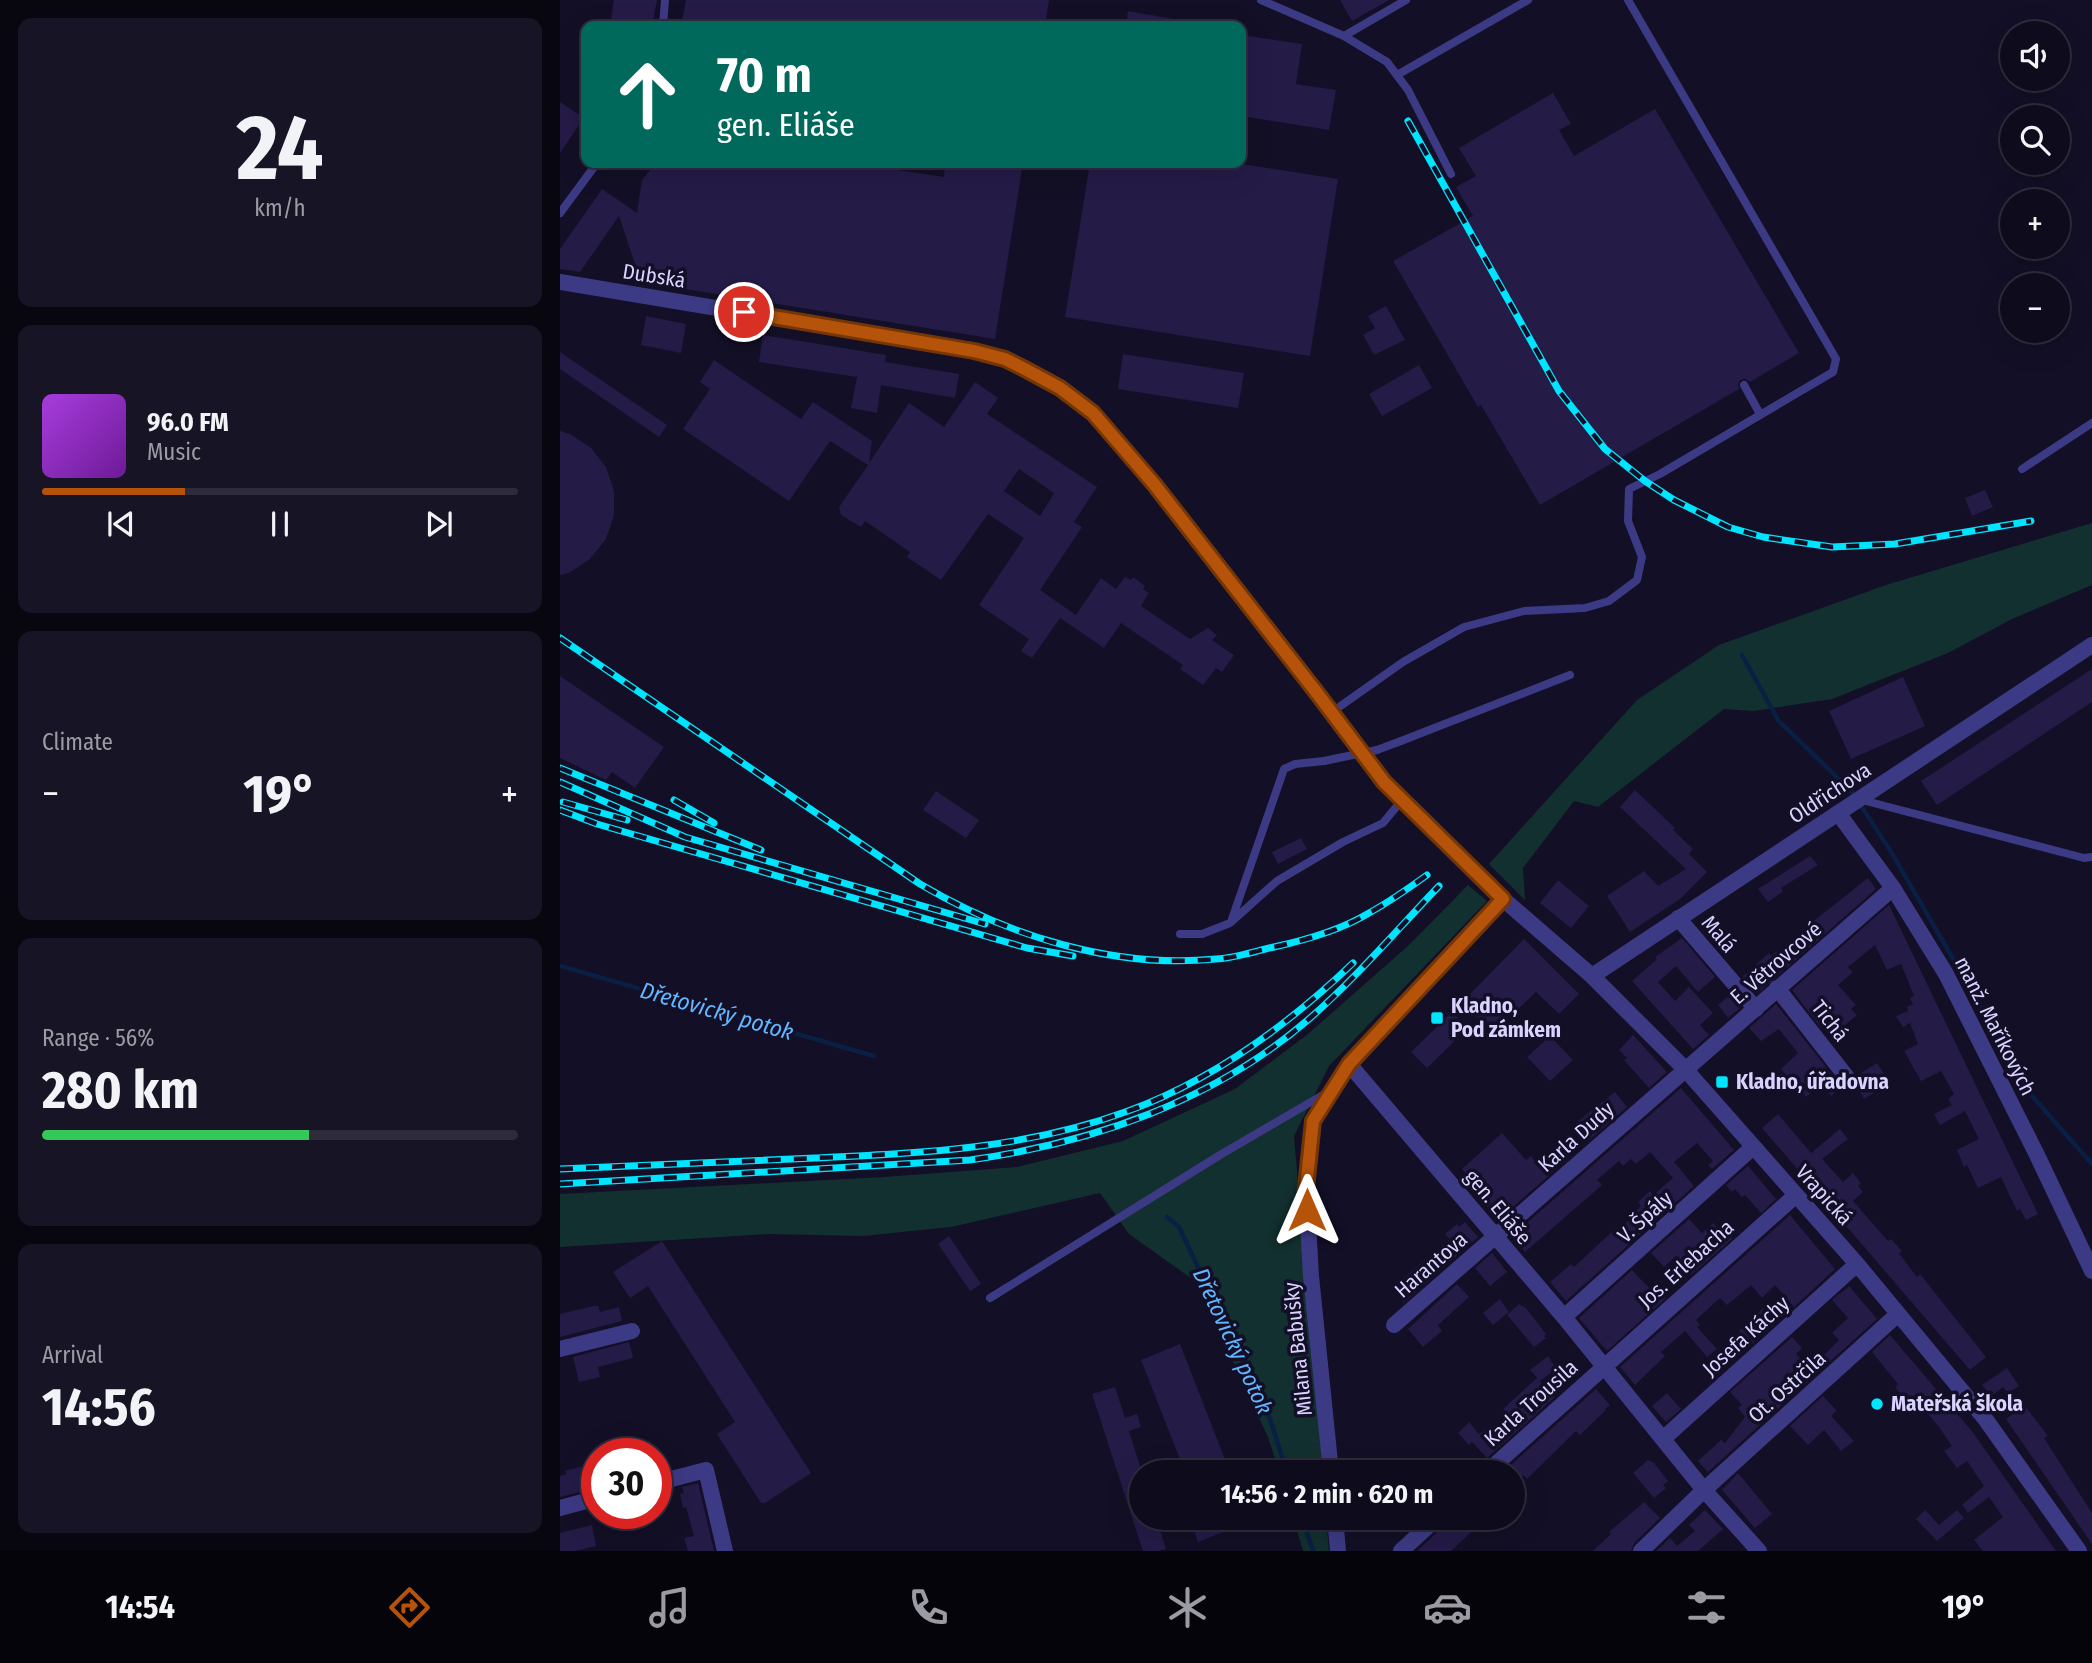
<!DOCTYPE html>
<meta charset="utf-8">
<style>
body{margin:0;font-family:"Fira Sans Condensed",sans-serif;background:#171425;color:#f1f3f6;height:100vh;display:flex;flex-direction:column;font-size:26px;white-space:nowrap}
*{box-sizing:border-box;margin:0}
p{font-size:23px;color:#9b9ba3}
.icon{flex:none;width:38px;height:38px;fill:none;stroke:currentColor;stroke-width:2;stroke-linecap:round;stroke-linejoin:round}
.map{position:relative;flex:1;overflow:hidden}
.details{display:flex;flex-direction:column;gap:18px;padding:18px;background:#08060f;width:560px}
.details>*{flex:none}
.banner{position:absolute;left:21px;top:21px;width:665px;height:147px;border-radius:14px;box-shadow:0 7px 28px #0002,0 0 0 2px #2e2b3b;background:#00695c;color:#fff;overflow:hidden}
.controls{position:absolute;left:1440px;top:21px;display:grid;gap:14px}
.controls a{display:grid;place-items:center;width:70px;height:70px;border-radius:50%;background:#0e0b1c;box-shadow:0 7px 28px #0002,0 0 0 2px #2e2b3b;font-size:35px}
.speed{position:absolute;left:21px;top:1438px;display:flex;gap:14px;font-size:35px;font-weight:700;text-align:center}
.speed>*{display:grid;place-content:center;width:91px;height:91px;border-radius:50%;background:#0e0b1c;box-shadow:0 7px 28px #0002,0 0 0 2px #2e2b3b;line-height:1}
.speed .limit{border:10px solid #d22;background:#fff;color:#111}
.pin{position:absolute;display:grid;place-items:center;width:60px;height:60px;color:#fff;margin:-30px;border:4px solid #fff;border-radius:50%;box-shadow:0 2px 7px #0007}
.me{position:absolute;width:77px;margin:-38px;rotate:0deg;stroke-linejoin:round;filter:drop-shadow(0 0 5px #0008)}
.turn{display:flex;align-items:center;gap:24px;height:147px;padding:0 21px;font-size:32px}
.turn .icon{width:91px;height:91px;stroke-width:2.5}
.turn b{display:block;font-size:49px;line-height:60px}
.big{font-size:52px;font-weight:700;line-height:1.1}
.details .widget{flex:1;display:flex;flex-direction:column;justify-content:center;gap:10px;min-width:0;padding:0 24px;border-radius:14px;background:#171425}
.details .dial{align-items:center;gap:0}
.dial b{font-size:91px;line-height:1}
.song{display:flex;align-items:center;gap:21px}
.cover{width:84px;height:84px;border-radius:10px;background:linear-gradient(135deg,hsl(280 70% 55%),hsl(280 70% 35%))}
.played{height:7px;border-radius:4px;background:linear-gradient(90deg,#b45309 30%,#2e2b3b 30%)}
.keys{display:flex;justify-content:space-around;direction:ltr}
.heat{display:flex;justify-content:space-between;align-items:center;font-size:38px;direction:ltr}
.charge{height:10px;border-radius:5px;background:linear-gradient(90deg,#34c759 56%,#2e2b3b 0)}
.trip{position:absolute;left:569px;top:1460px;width:396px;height:70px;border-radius:35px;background:#0e0b1c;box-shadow:0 7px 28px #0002,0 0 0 2px #2e2b3b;font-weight:700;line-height:70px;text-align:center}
.dock{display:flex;height:112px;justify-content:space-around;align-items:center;background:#06040b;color:#9b9ba3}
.dock .icon{width:49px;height:49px}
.dock .selected{color:#b45309}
.dock b{font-size:32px;color:#f1f3f6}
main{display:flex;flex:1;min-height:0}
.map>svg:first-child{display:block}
.green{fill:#12302f}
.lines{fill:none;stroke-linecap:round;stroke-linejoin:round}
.stream{stroke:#0a1f44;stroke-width:4.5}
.building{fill:#241b47;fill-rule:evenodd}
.service{stroke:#3d3a85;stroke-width:8}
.minor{stroke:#3d3a85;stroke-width:16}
.rail-casing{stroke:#00e5ff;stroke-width:7}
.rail{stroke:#130f26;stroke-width:4.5;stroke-dasharray:13;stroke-linecap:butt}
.service-bridge{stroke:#3d3a85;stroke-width:8}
.route-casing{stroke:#753606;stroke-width:18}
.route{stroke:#b45309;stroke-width:12}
.poi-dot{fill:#00e5ff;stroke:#130f26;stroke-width:2.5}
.labels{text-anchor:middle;stroke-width:7;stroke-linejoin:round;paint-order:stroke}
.street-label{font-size:21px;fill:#d9d4ff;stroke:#130f26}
.poi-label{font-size:21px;font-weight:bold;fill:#d9d4ff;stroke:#130f26;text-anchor:start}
.water-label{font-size:23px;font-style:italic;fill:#62b6ff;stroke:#130f26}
</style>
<main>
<section class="details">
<div class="widget dial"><b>24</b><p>km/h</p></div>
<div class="widget">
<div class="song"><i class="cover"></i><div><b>96.0 FM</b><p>Music</p></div></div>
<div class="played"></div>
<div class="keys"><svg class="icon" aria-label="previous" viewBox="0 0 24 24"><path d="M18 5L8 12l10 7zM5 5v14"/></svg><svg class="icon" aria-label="pause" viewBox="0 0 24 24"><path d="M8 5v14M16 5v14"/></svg><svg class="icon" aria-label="next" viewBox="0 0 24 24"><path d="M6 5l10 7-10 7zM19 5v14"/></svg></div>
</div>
<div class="widget"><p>Climate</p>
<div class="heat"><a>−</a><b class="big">19°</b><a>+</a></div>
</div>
<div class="widget"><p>Range · 56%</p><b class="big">280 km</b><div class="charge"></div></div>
<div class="widget"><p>Arrival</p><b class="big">14:56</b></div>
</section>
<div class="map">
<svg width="1532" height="1551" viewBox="0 0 1532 1551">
<rect width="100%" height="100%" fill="#130f26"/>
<path class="green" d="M1532 523V585L1452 619 1388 653 1272 699 1194 711 1164 709 1038 807 1014 801 963 868 965 900 929 864 1077 700 1159 645 1326 585Z
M908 885 927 901 769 1066 734 1136 763 1472H719L708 1437 635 1281 569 1234 540 1193 391 1227 303 1236 208 1234 0 1247V1194L324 1177 457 1167 563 1141 675 1089 748 1034 849 945Z
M733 1517H766L769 1551H743Z"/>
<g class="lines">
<path class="stream" d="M1182 655 1218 720 1292 792 1330 850 1473 1097 1532 1164
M0 966 314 1056
M607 1217 619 1227 710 1419 727 1472
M742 1517 753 1551"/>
</g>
<path class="building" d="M54 0H97L92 26H50Z
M126 0H489L485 26H121Z
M780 0H829L792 21Z
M568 11 619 20V26H566Z
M681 35 742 44 736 84 776 90 769 130 681 116Z
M993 93 1011 124 999 130 1014 156 1095 109 1239 353 1190 382 1185 379 1180 380 1178 384 1179 389 980 505 921 405 918 407 833 261 913 216 896 187 916 176 899 148Z
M0 102 24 118 0 153Z
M96 163H292L384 177 385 163H463L435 339 81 282 59 216 20 272 0 269V249L42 189 77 213 82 180Z
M530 163H676L778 179 750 356 505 317Z
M826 306 845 340 814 355 803 335 815 328 808 316Z
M86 316 126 324 121 353 81 345Z
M203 335 326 355 325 362 399 374 395 398 321 385 317 413 291 408 297 377 199 362Z
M0 352 107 425 99 437 0 369Z
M563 354 684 373 678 408 558 389Z
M154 360 241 419 253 402 312 441 309 463 349 403 384 427 415 382 438 398 427 414 537 487 514 522 522 527 480 590 516 615 541 578 556 589 565 577 571 580 573 577 585 586 583 589 589 593 581 606 630 639 648 628 657 635 652 640 674 655 662 672 656 668 643 685 620 669 623 665 561 623 544 648 500 618 472 658 461 651 469 639 419 605 464 538 428 514 381 580 347 557 350 552 305 521 301 527 281 515 279 507 308 465 270 441 229 501 123 429 150 389 140 382ZM459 469 494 493 480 516 444 491Z
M859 365 872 388 822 416 809 394Z
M0 431 10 434 31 448 46 467 54 491V515L46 539 30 559 9 573 0 575Z
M1425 490 1433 507 1412 516 1405 498Z
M1532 669V702L1377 805 1361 781Z
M0 676 104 747 75 788 52 772 46 780 0 758Z
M1343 677 1365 726 1291 759 1269 711Z
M1075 790 1115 828 1113 830 1133 849 1129 854 1147 872 1120 899 1070 932 1047 896 1084 871 1098 886 1126 869 1060 807Z
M376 791 419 820 406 838 363 810Z
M741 838 747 849 718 864 712 852Z
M1250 856 1258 865 1221 888 1223 891 1208 902 1198 889Z
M1308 878 1316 889 1197 994 1182 977 1209 953 1211 956 1217 951 1221 955 1238 939 1236 937 1245 928Z
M998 880 1029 906 1011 928 980 903Z
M1329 905 1478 1214 1466 1220 1460 1209 1457 1211 1441 1177 1418 1188 1407 1165 1404 1167 1397 1150 1419 1139 1405 1111 1380 1125 1374 1114 1392 1105 1388 1099 1394 1094 1381 1071 1361 1081 1344 1051 1358 1044 1350 1023 1343 1027 1336 1016 1348 1011 1347 1007 1353 1004 1350 998 1354 996 1341 964 1327 970 1315 945 1288 967 1293 972 1278 985 1296 1005 1291 1009 1297 1015 1280 1029 1272 1019 1261 1028 1232 990Z
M1122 938 1155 977 1138 992 1116 966 1098 982 1115 1001 1129 987 1153 1013 1140 1025 1149 1035 1133 1049 1072 981 1097 959 1095 957Z
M964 939 1019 994 999 1014 976 992 950 1017 946 1013 929 1030 910 1010 916 1004 908 996Z
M1170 995 1181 1007 1168 1018 1158 1005Z
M1216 1004 1282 1087 1271 1096 1262 1084 1246 1097 1221 1069 1238 1053 1219 1029 1201 1041 1189 1028Z
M892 1012 908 1028 867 1068 851 1052Z
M1073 1035 1107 1072 1089 1088 1064 1060 1067 1058 1059 1050Z
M990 1036 1013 1060 990 1081 967 1057Z
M1317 1063 1330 1083 1304 1099 1297 1086 1298 1075Z
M1121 1088 1174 1150 1152 1169 1148 1165 1153 1161 1137 1143 1114 1162 1134 1186 1006 1301 990 1282 1011 1264 1014 1267 1056 1228 1058 1230 1076 1214 1074 1213 1081 1206 1078 1202 1090 1191 1093 1195 1113 1178 1090 1152 1076 1164 1071 1159 1063 1166 1059 1161 1037 1180 1042 1185 965 1252 952 1236Z
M1055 1092 1067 1107 1027 1142 1012 1126Z
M1218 1114 1251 1153 1280 1129 1288 1139 1262 1159 1283 1182 1293 1173 1301 1183 1298 1186 1303 1192 1293 1201 1328 1241 1331 1239 1342 1251 1339 1254 1342 1257 1357 1277 1360 1274 1426 1357 1410 1370 1202 1128Z
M942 1133 966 1160 971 1156 975 1161 980 1157 993 1172 938 1220 918 1195 921 1191 902 1169Z
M1188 1166 1216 1199 1201 1213 1185 1195 1182 1197 1175 1189 1172 1192 1166 1185Z
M1230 1215 1275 1269 1234 1307 1215 1285 1202 1298 1191 1285 1167 1305 1160 1298 1136 1320 1140 1325 1137 1327 1157 1349 1147 1357 1125 1331 1101 1352 1105 1356 1075 1385 1060 1367Z
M1129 1219 1142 1233 1153 1223 1158 1229 1161 1227 1172 1239 1131 1275 1116 1256 1104 1267 1091 1253Z
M905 1222 918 1237 844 1303 834 1291 839 1287 836 1284 890 1239 885 1234 897 1224 899 1227Z
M389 1236 421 1284 410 1291 378 1244Z
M102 1241 251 1473 205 1503H201L157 1434 175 1422 88 1286 70 1298 53 1272Z
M932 1253 947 1272 930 1286 915 1268Z
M1072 1270 1089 1288 1096 1281 1104 1290 1102 1293 1106 1298 1047 1351 1019 1318Z
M897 1284 909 1297 878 1325 882 1331 863 1347 848 1329Z
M1289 1286 1317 1319 1264 1367 1258 1361 1279 1340 1272 1333 1288 1318 1272 1300Z
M940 1299 949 1312 933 1325 923 1313Z
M959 1304 966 1308 986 1334 984 1336 986 1338 974 1347 947 1315Z
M34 1306H38L40 1312 59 1307 62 1321 0 1337V1314Z
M1203 1308 1217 1322 1191 1345 1179 1331Z
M1330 1335 1381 1395 1376 1399 1385 1411 1391 1407 1412 1431 1496 1551H1423L1414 1540 1443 1517 1429 1497 1408 1513 1402 1505 1424 1486 1407 1461 1397 1468 1384 1451 1392 1446 1379 1427 1353 1396 1350 1399 1346 1394 1342 1396 1335 1387 1338 1384 1312 1352Z
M1232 1337 1242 1348 1236 1354 1255 1375 1148 1472 1138 1461 1161 1440 1165 1443 1185 1417 1178 1408 1182 1405 1170 1392Z
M69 1342 73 1358 38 1367 40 1377 19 1382 13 1357Z
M620 1344 670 1472H625L581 1360Z
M988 1356 996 1369 980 1381 970 1370Z
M1447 1368 1459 1386 1448 1393 1443 1387 1431 1396 1422 1385Z
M977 1378 995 1397 927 1458 912 1442 909 1445 898 1433 909 1422 919 1434 927 1428 932 1433 951 1417 943 1409Z
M555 1387 565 1418 577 1414 581 1427 569 1431 581 1469V1517H596L606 1549 598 1551H583L532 1394Z
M1036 1389 1050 1405 1045 1409 1046 1410 1020 1435 1016 1431 967 1479 963 1475 952 1485V1472H943Z
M1107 1393 1121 1409 1106 1422 1092 1406Z
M1263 1396 1277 1411 1271 1416 1294 1441 1281 1451 1264 1430 1248 1445 1230 1426Z
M1465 1406 1488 1436 1484 1438 1532 1513V1544L1446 1419Z
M1088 1460 1094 1463 1108 1481 1103 1485 1106 1488 1094 1498 1073 1473Z
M23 1466 24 1470 37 1467V1488L0 1497V1476L7 1474 5 1471Z
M1178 1473 1212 1514 1195 1528 1162 1490Z
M138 1483 154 1551H128L124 1538 134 1536 126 1507 123 1508 120 1494 124 1493 122 1487Z
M1084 1502 1100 1518 1074 1543 1071 1551H1033L1051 1534 1049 1532Z
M1145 1510 1163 1529 1138 1551H1096L1110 1538 1117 1546 1135 1531 1129 1525Z
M1365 1510 1379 1525 1397 1510 1404 1518 1377 1541 1356 1519Z
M629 1517H698V1518L638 1542Z
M888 1517H927L891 1551H857L885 1525Z
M32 1525 36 1546 15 1551H0V1533Z"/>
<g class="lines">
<path class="service" d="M701 0 784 36 827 62 848 90 891 174
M103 26 105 0
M784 36 846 0
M837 75 968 0
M0 213 37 163
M1184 385 1200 414
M1462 469 1532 423
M772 712 843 662 904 627 964 611 1025 608 1049 601 1077 580 1082 557 1068 521 1069 489 1100 474 1273 372 1276 359 1068 0
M841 741 1010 675
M1302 800 1524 858 1532 857
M672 919 724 769 735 764 764 761
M620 934H642L670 923 717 881 783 842 823 823 842 800
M430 1298 660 1155 768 1092"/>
<path class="minor" d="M0 282 414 351 445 359 463 368 500 388 533 413 594 484 712 635 824 782 943 899 1032 976 1125 1069 1297 1264 1426 1420 1519 1551
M1278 813 1333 888 1386 974 1477 1155 1532 1271
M1118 918 1196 1009
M1032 976 1532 645
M1217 988 1289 1080
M789 1064 1004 1317 1144 1490 1199 1551
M1004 1317 1193 1147
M834 1325 1333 888
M0 1349 72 1331
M1104 1438 1297 1264
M771 1472 751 1276 746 1188 753 1121 789 1064 943 899
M927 1472 1236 1195
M96 1483 146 1470 165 1551
M0 1508 37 1498
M775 1517 778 1551
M841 1551 878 1517
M1081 1551 1144 1490 1338 1314"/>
<defs>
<path id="rail" d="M848 121 999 391 1045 449 1085 481 1114 500 1168 527 1203 537 1272 547 1335 544 1471 521
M0 638 360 884C448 936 554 969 656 959 675 958 695 951 714 947 746 940 781 930 809 913 829 902 849 888 867 875
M0 768 201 850
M0 782 125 837 425 924
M114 800 154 823
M3 802 67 820
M0 810 37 824 467 948 513 956
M0 1169C85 1165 170 1162 255 1158 363 1153 465 1149 568 1111 653 1080 728 1025 793 963
M0 1184 410 1160C532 1143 654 1101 749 1019 796 978 836 931 879 886"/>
</defs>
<use href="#rail" class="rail-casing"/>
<use href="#rail" class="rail"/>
<path class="service-bridge" d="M764 761 817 750 841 741"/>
</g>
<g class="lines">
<defs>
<path id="route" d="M184 312 414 351 445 359 463 368 500 388 533 413 594 484 757 693 824 782 943 899 789 1064 753 1121 746 1188 747 1210"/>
</defs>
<use href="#route" class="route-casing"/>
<use href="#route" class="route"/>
</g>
<g class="poi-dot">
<rect x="870" y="1011" width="14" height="14" rx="3.5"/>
<rect x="1155" y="1075" width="14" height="14" rx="3.5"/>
<circle cx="1317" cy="1404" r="7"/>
</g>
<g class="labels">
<g class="street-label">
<text transform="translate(94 276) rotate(9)" y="7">Dubská</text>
<text transform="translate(1270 793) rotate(-33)" y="7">Oldřichova</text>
<text transform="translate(1159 934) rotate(50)" y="7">Malá</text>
<text transform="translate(1216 963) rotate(-41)" y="7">E. Větrovcové</text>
<text transform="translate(1270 1021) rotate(52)" y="7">Tichá</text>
<text transform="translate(1435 1026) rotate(63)" y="7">manž. Maříkových</text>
<text transform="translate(1016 1137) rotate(-42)" y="7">Karla Dudy</text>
<text transform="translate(1264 1195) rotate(48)" y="7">Vrapická</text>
<text transform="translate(938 1207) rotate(50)" y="7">gen. Eliáše</text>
<text transform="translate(1085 1217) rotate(-42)" y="7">V. Špály</text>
<text transform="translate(1126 1264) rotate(-42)" y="7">Jos. Erlebacha</text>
<text transform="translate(871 1265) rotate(-41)" y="7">Harantova</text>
<text transform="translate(1186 1336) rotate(-42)" y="7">Josefa Káchy</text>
<text transform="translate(738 1349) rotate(-96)" y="7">Milana Babušky</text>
<text transform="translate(1227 1387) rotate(-42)" y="7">Ot. Ostrčila</text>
<text transform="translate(971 1403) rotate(-42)" y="7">Karla Trousila</text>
</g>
<g class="poi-label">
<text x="891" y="1013">Kladno,<tspan x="891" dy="24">Pod zámkem</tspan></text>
<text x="1176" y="1089">Kladno, úřadovna</text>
<text x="1331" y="1411">Mateřská škola</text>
</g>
<g class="water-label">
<text transform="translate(157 1011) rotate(16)" y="8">Dřetovický potok</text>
<text transform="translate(673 1341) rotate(65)" y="8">Dřetovický potok</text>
</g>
</g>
</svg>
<div class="controls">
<a><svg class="icon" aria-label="sound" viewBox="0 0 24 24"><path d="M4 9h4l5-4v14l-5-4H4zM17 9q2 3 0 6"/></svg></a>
<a><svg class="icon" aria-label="search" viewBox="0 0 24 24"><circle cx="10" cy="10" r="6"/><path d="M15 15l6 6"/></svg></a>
<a>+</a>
<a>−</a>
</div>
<div class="speed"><div class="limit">30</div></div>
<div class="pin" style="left:184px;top:312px;background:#d93025"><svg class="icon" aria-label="arrive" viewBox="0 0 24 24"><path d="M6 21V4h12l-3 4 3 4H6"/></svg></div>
<svg class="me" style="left:747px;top:1210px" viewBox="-20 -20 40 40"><path d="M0-17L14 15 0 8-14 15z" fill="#b45309" stroke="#fff" stroke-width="4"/></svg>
<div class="trip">14:56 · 2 min · 620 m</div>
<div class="banner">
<div class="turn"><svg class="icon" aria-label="ahead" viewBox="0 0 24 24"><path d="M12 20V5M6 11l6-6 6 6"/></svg><div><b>70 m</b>gen. Eliáše</div></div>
</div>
</div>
</main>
<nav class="dock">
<b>14:54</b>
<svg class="icon selected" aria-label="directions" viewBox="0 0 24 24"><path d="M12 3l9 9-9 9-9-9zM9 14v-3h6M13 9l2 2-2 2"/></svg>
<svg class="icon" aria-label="music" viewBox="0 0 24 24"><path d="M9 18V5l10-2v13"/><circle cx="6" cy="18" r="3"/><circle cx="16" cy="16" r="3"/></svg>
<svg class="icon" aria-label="phone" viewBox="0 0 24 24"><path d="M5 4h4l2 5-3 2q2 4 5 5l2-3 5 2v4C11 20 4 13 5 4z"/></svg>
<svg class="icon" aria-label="climate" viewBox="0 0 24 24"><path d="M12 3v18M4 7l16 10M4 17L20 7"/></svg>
<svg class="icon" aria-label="car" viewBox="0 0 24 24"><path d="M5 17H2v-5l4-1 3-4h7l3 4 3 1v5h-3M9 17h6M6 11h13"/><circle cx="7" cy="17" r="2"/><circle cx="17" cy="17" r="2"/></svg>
<svg class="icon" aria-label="filters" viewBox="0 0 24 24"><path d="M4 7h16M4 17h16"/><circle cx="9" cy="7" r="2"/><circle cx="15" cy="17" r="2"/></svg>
<b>19°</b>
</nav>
